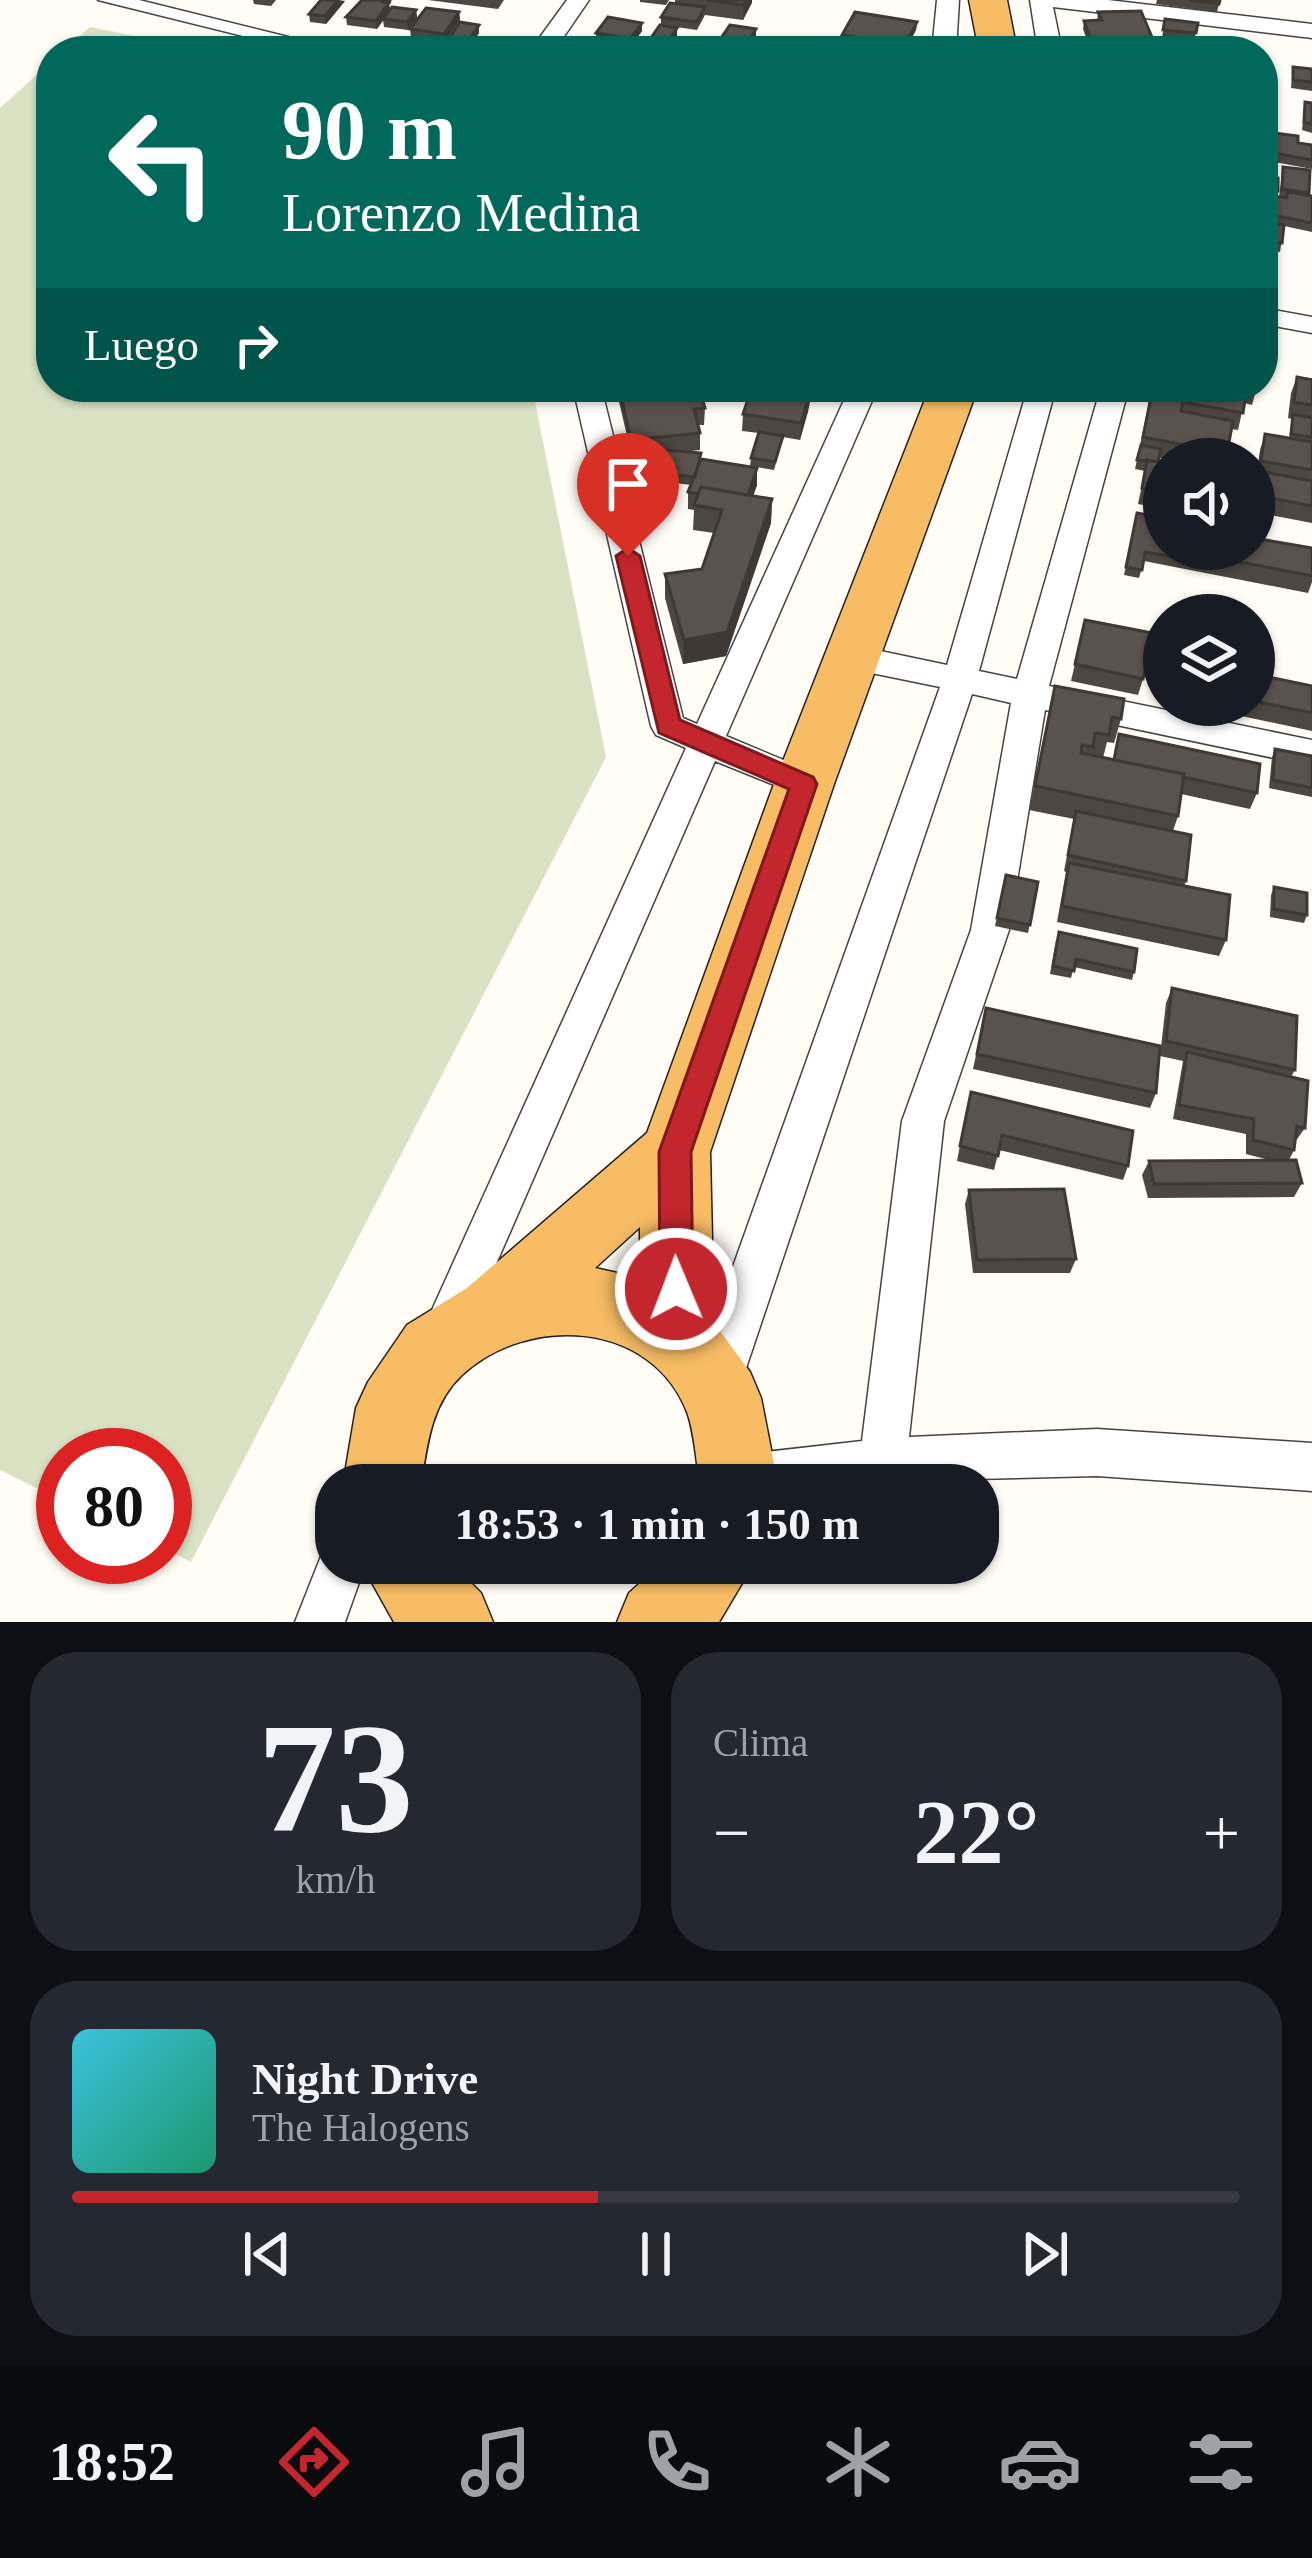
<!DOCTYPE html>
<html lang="es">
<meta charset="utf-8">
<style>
body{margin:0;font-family:"Times New Roman",serif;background:#242831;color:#f1f3f6;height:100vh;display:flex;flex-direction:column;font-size:45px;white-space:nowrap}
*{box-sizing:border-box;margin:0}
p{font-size:39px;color:#9ea1a6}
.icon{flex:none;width:66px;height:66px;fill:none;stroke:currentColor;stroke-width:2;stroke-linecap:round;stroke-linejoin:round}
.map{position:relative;height:1622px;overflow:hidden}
.details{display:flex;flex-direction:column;gap:30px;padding:30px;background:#0d0f14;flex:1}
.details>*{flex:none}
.top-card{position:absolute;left:36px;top:36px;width:1242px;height:366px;border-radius:48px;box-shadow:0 3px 9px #0004;background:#00695c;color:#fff;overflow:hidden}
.controls{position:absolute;left:1143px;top:438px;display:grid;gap:24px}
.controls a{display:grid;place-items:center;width:132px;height:132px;border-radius:50%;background:#171b24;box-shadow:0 3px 9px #0004;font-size:60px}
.speed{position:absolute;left:36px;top:1428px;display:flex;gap:24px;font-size:60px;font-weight:700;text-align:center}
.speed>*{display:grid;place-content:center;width:156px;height:156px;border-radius:50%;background:#171b24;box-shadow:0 3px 9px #0004;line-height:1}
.speed .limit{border:18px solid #d22;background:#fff;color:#111}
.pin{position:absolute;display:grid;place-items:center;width:102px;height:102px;color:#fff;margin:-123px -51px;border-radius:50% 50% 50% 0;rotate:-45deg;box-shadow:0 0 12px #0007}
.pin .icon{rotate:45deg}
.me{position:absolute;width:132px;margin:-66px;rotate:359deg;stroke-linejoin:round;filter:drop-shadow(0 0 9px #0008)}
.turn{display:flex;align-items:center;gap:42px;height:252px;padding:0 48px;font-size:54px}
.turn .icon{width:156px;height:156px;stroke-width:2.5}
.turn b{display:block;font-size:84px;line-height:102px}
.then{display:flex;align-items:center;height:114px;padding:0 48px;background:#0003;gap:24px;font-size:45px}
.big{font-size:90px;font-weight:800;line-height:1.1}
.details .tile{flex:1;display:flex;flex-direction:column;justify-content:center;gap:18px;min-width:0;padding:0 42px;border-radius:48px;background:#242831}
.details .dial{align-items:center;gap:0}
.dial b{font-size:156px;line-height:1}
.song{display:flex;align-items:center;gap:36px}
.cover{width:144px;height:144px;border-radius:18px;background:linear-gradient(135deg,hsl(190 70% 55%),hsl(160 70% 35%))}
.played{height:12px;border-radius:6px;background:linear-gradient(90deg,#c4262e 45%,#363941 45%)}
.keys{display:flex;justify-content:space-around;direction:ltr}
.heat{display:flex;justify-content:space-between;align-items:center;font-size:66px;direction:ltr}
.details .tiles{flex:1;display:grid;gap:30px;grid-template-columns:1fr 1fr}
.tile:last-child{grid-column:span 2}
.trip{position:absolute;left:315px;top:1464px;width:684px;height:120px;border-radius:48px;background:#171b24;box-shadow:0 3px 9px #0004;font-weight:800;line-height:120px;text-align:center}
.menu{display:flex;height:192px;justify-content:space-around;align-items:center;background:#090b0e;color:#9ea1a6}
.menu .icon{width:84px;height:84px}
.menu .active{color:#c4262e}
.menu b{font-size:54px;color:#f1f3f6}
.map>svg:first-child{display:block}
.cemetery{fill:#d9e3c4}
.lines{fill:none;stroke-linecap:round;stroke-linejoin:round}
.minor-casing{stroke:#444;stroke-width:3}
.trunk-casing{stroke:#222;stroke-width:3}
.minor{fill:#fff;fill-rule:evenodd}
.trunk{fill:#f7bc64;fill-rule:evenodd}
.wall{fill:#4d4742}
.shaded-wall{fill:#3f3936}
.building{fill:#5a524d;stroke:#3f3936;stroke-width:3}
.route{fill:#c4262e;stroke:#7f191e;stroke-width:3}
</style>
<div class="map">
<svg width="1312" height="1622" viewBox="0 0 1312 1622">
<rect width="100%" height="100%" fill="#fffdf5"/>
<path class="cemetery" d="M90 27 209 51H63Z
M51 62V387H532L606 757 191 1562 165 1549V1455H63V1501L0 1470V108Z"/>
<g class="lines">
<defs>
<path id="minor" d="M98 0H139L345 51H303Z
M567 0H589L554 51H530Z
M937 0H959L956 51H932Z
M1030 0H1108L1312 24V38L1053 7 1062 51H1038Z
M1263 308 1312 317V333L1263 324Z
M573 387H601L683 718 697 724 850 387H878L726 736 817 774 822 784 817 794 804 797 715 761 460 1347 444 1353 428 1347 422 1332 686 748 656 735 651 726Z
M1028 387H1056L979 671 1017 679 1101 387H1129L1049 686 1312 740V766L1045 710 1009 930 944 1121 909 1437 1097 1429 1312 1443V1491L1097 1476 718 1485 722 1462 739 1455 862 1441 902 1121 971 930 1011 703 972 694 735 1401 719 1407 703 1401 696 1385 720 1303 940 687 852 669 835 657 852 645 947 665Z
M336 1541V1563H366L345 1622H295L325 1546Z"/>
<path id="trunk" d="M969 0H1007L1017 51H979Z
M930 387H978L834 784 710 1152 714 1323 750 1372 761 1398 778 1485H700C696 1462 695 1434 687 1412 651 1320 528 1314 462 1375 431 1404 427 1445 421 1485H343L356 1408 368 1382 407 1325 467 1288 647 1133 774 784ZM640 1227V1278L595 1268Z
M361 1563H451L481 1593 493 1622H394Z
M662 1563H754L719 1622H617L629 1593Z"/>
</defs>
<use href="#minor" class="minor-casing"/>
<use href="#trunk" class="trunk-casing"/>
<use href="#minor" class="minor"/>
<use href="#trunk" class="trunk"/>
</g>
<path class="wall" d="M253 0H276L271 6 254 4Z
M428 0H504L498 9Z
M640 0H669L666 5 640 2Z
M675 0H752L743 20 705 15 697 30 662 25 677 28V36L667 51H644V48L661 25V17L675 3Z
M1157 0H1220L1217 12 1156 4Z
M345 1 326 24 310 22 309 14Z
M389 4 390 10H416L417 18 408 30 384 27 383 20 377 29 347 25 346 17Z
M459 12 460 20 444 42 411 37 410 29Z
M1098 12 1154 42 1152 50 1091 51 1083 29 1084 21H1097Z
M1165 19 1198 23 1194 41 1162 38Z
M917 22 916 30 905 51H890L841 43 842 35Z
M642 23V31L634 42 637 43V51L596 41V33Z
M479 25V33L467 51 448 49 447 41Z
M756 29V37L746 51 719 49V41Z
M1293 67 1312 69V91L1291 88Z
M1305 102 1312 103V133L1302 130Z
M1274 133 1298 143 1312 145V169L1263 160V143L1271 144Z
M1283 167 1310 170 1308 195 1312 196V232L1284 226 1280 252 1269 250 1272 265 1270 273H1263V176L1278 191 1276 197H1279Z
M1297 377 1312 378V523L1265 514 1266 506 1256 504 1262 479 1256 477 1260 450 1265 434 1289 438 1292 419 1288 418 1291 393Z
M619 387 705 408 704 425H698L700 433V450L683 452 700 461 757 485 753 496 772 499 771 523 726 656 683 664 665 598V574L702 569 714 533 693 530 694 510 688 509V492L691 485 675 483V475L640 472 641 456 632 457 619 402Z
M741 387H813L800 440 783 437 774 470 750 466 751 458 759 433 742 431 743 414 749 395 741 394Z
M1152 387H1257L1252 405 1244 403 1238 430 1231 429 1225 459 1159 458 1158 462 1164 463V509L1138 504 1145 471 1135 469Z
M1137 513 1164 549 1312 548V582L1308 593 1144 561 1139 578 1124 575Z
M1085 620 1143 679 1138 695 1071 681Z
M1254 674 1312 686V731L1189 705H1254Z
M1055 686 1121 719 1114 743 1107 742 1103 758 1113 760 1119 734 1257 793 1250 809 1181 794 1178 816 1173 831 1186 881 1184 886 1226 940 1219 956 1057 922 1066 872 1064 871 1074 819 1029 810Z
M1275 749 1312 756V797L1269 788 1272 757Z
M1006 875 1038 882 1028 933 995 926Z
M1274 887 1307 915 1304 923 1270 917 1271 895Z
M1056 940 1134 972 1132 980 1074 967 1071 978 1050 974Z
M1172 988 1295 1070 1291 1077 1305 1128 1295 1142 1294 1150 1289 1160 1302 1183 1294 1197 1148 1198 1142 1175 1149 1161 1269 1160 1246 1154V1134L1173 1119 1183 1061 1160 1056 1166 1003Z
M986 1008 1156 1093 1150 1108 973 1069Z
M967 1107 1128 1166 1123 1180 999 1150 994 1170 957 1161Z
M969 1190 1076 1259 1070 1273H973L965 1204Z"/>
<path class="shaded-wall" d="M338 0 345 1 326 24 325 16Z
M385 0H392L389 4 390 11 377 29 376 21Z
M746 0H752V3L743 20 744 5Z
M416 10 417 18 408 30 407 22Z
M459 12 460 20 444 42V34Z
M917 22 916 30 904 51 905 45Z
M642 23V31L630 47V39Z
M479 25V33L466 51V44Z
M677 28V36L667 51H661Z
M756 29V37L745 51V46Z
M811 387H813L808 412 800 440 801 423Z
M757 468V485L745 519V502Z
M772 499 771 523 726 656 683 664 684 640Z"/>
<path class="building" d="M321 0H338L325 16 309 14Z
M362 0H385L383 2 389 3 376 21 346 17Z
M707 0H746L744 5Z
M1189 0H1220L1219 4Z
M670 3 705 7 697 22 661 17Z
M392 7 416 10 407 22 383 19Z
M426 8 459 12 444 34 410 29Z
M1141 11 1154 42 1092 43 1084 21 1102 20 1098 12Z
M855 12 917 22 905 45 842 35Z
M608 17 642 23 630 39 596 33Z
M1165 19 1198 23 1196 33 1163 30Z
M460 22 479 25 466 44 447 41Z
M660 25 677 28 661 51 644 48Z
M730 25 756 29 745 46 719 41Z
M611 39 637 43 631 51H602Z
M674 43 684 44 680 51H668Z
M1263 63H1265L1264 84H1271L1270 97 1263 96Z
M1293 67 1312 69V82L1293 80Z
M1305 102 1312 103V124L1304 122Z
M1274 133 1298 136V143L1312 145V160L1263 151V143L1273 144Z
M1283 167 1310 170 1309 193 1282 189Z
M1263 176 1278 178V191L1265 189 1264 195 1287 198V192L1312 196V223L1263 213Z
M1263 222 1284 225 1282 243 1267 241 1272 265 1263 264Z
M1263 321 1268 322 1263 356Z
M1297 377 1312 380V405L1294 402Z
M619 387H699L705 408 694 409 700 433 631 440Z
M752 387 809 396 801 423 743 414Z
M754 387H811L808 395Z
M1153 387H1247L1243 413 1183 402 1181 411 1233 421 1227 453 1143 437Z
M1293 414 1312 418V437L1291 434Z
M759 432 783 436 775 462 751 458Z
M1265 434 1312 442V470L1261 461Z
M1141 445 1161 449 1158 462 1137 460Z
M643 448 701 453 695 477 675 475 676 467 639 464Z
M701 459 757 468 748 495 701 487 698 494 688 492Z
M1147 460 1164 463V492L1142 488Z
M1264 472 1312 481V506L1271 498 1272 489 1262 488Z
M701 487 772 499 727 632 684 640 665 574 702 569 722 510 694 505Z
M1137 513 1164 518V549H1171L1169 556 1145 552 1142 570 1126 567Z
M1254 538 1312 548V576L1175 549H1254Z
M1085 620 1152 633 1143 679 1075 664Z
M1254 674 1312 686V713L1254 701Z
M1055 686 1124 699 1121 719 1112 717 1109 735 1095 733 1093 747 1082 745 1081 753 1184 774 1178 816 1035 786Z
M1119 734 1260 764 1257 793 1183 777 1184 774 1114 760Z
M1275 749 1312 756V788L1273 780Z
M1076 811 1191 835 1186 881 1068 855Z
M1069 863 1230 895 1226 940 1062 906Z
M1006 875 1038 882 1030 925 997 918Z
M1274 887 1307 893V915L1274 909Z
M1059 932 1137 949 1134 972 1076 959 1074 971 1053 966Z
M1172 988 1297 1016 1295 1070 1166 1041Z
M986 1008 1160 1046 1156 1093 977 1054Z
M1187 1052 1308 1081 1305 1128 1297 1126 1294 1150 1253 1140 1254 1119 1179 1105Z
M971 1092 1133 1131 1128 1166 1002 1135 998 1156 960 1146Z
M1296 1160 1302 1183 1154 1184 1149 1161Z
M1064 1189 1076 1259 977 1260 969 1190Z"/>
<path class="route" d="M628 548 640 556 680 720 813 777 817 784 691 1152 693 1289 688 1300 676 1305 665 1300 660 1289 659 1152 789 789 659 733 616 556Z"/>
</svg>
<div class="controls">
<a><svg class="icon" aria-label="sound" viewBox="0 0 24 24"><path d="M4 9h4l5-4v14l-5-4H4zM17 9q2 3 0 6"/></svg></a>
<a><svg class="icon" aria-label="layers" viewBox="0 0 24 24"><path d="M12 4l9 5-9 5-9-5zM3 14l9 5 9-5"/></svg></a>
</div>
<div class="speed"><div class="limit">80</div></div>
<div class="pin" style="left:628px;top:556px;background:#d93025"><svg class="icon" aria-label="arrive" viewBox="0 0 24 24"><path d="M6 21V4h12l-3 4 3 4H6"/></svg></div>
<svg class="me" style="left:676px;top:1289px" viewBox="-20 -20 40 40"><circle r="17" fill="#c4262e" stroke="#fff" stroke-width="3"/><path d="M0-11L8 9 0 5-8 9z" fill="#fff"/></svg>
<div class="trip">18:53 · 1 min · 150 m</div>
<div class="top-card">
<div class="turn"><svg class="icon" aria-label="left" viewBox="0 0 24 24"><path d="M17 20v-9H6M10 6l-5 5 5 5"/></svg><div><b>90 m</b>Lorenzo Medina</div></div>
<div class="then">Luego<svg class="icon" aria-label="right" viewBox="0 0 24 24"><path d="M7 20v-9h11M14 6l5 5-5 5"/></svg></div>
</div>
</div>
<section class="details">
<div class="tiles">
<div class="tile dial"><b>73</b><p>km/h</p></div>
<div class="tile"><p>Clima</p>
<div class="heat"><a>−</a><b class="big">22°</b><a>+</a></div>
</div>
<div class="tile">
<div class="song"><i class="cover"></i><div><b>Night Drive</b><p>The Halogens</p></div></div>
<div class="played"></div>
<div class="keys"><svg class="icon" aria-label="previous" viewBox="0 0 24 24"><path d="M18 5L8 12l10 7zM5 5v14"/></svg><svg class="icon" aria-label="pause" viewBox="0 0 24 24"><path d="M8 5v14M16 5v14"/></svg><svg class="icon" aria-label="next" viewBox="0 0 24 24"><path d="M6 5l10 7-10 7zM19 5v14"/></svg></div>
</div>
</div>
</section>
<nav class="menu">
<b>18:52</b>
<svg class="icon active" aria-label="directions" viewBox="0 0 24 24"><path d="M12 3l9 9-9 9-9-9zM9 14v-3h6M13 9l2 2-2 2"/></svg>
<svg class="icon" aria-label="music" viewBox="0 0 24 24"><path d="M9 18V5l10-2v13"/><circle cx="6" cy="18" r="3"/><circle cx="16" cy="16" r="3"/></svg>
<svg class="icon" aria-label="phone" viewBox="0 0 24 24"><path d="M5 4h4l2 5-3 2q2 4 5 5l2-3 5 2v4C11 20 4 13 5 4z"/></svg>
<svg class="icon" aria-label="climate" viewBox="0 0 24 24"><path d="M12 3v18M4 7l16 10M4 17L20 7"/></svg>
<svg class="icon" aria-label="car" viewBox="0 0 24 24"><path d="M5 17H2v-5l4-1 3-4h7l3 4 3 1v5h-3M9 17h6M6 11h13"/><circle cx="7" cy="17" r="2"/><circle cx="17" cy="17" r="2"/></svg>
<svg class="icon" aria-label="filters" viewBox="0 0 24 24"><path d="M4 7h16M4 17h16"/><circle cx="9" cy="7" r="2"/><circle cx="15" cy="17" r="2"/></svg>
</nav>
